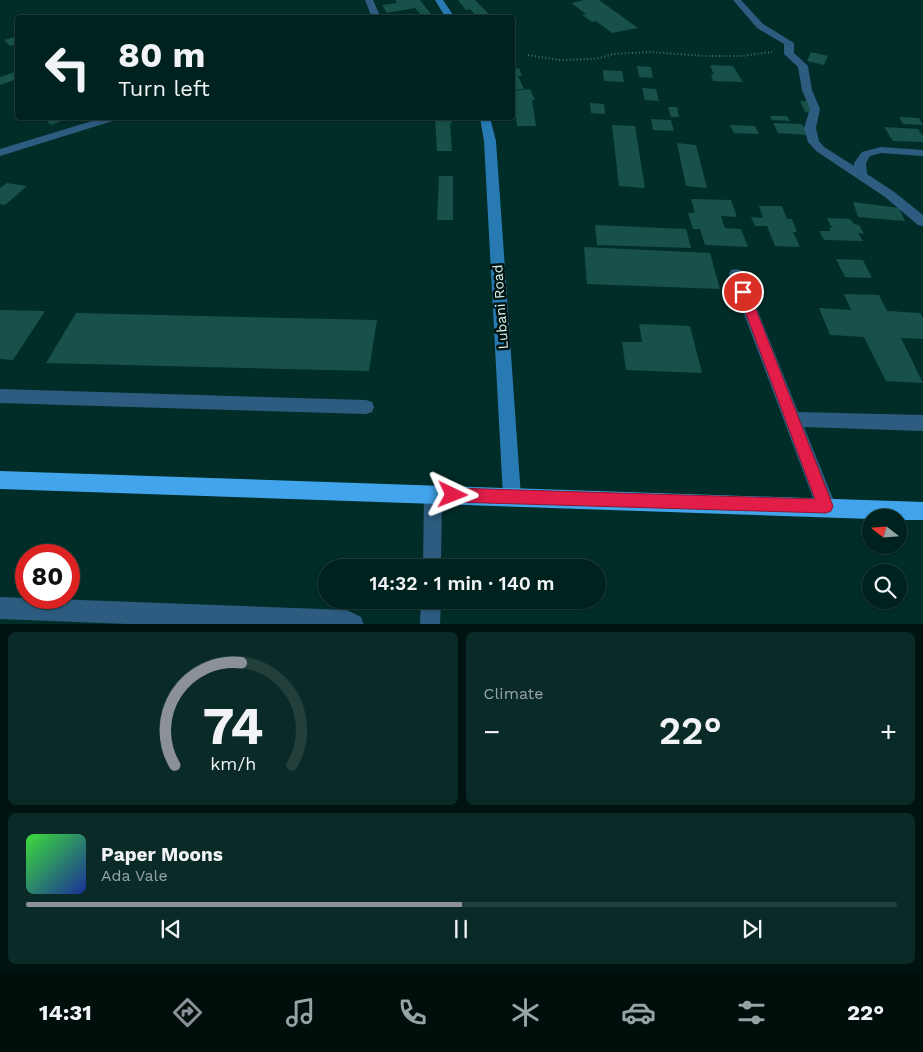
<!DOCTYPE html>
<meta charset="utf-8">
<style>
body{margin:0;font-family:"Work Sans",sans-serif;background:#0a2a27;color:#f1f3f6;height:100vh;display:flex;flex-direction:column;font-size:19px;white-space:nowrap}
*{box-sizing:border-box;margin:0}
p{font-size:16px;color:#95a4a4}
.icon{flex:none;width:28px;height:28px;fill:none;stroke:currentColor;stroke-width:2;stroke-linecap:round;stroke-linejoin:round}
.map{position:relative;height:624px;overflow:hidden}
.panel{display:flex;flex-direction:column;gap:8px;padding:8px;background:#001310;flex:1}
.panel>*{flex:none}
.banner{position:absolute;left:15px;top:15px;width:500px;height:105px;border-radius:5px;box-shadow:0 1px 4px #0004,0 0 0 1px #223f3c;background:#00221e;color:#f1f3f6;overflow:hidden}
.needle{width:32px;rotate:287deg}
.buttons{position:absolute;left:862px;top:509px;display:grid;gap:10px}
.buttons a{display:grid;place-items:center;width:45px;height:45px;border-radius:50%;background:#00221e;box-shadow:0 1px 4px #0004,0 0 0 1px #223f3c;font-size:25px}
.speed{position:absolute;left:15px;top:544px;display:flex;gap:10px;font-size:25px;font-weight:700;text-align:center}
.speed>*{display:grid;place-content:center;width:65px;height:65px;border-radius:50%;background:#00221e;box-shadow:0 1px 4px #0004,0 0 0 1px #223f3c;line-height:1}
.speed .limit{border:8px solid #d22;background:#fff;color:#111}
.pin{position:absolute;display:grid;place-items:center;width:42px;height:42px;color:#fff;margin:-21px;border:2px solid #fff;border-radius:50%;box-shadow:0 1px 5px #0007}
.me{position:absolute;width:55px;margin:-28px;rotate:92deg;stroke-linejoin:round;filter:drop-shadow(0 0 4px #0008)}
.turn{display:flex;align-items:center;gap:18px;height:105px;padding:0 20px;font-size:22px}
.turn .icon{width:65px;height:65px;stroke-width:2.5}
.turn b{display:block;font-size:35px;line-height:42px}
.big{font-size:38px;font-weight:600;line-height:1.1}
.panel .widget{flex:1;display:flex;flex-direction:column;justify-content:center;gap:8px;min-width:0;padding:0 18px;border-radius:8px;background:#0a2a27}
.panel .dial{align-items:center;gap:0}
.dial svg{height:130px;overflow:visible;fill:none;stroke:#223f3c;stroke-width:7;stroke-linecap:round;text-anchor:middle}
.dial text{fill:#f1f3f6;stroke:none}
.song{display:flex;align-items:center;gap:15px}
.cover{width:60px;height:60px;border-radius:8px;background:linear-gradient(135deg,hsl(120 70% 55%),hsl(230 70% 35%))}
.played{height:5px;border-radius:2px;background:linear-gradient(90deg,#8c9099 50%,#223f3c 50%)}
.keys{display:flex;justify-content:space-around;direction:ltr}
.heat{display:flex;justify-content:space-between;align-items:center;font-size:28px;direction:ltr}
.panel .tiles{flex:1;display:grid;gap:8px;grid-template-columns:1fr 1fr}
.widget:last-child{grid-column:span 2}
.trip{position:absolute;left:318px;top:559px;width:288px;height:50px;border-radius:25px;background:#00221e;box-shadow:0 1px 4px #0004,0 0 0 1px #223f3c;font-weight:600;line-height:50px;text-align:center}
.tabs{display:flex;height:80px;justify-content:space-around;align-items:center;background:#000e0c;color:#95a4a4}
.tabs .icon{width:35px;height:35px}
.tabs .active{color:#8c9099}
.tabs b{font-size:22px;color:#f1f3f6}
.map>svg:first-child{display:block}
.building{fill:#17514a}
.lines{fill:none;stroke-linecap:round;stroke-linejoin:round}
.path{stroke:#486f6a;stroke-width:2;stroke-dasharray:1 2.5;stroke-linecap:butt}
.lane{fill:#2d5c80;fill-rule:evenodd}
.street{fill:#2d5c80;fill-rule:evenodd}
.secondary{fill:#287ab3;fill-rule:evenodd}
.highway{fill:#42a5ec;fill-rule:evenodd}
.route{fill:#e11d48;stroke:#92132f}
.labels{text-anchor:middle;stroke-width:5;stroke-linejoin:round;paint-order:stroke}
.street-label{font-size:14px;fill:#d6f2ed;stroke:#001210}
</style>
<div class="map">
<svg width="923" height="625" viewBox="0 0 923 625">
<rect width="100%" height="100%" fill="#002d28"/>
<path class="building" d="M395 0H420L434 18H424L415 8 387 13 382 5 397 3Z
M458 0H475L493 18H469L476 16 470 9 466 10Z
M584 0H599L638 28 612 33 596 21 592 22 582 15 586 14 571 3Z
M18 36V44L10 46 4 40Z
M811 52 828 56 824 65 807 61Z
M710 65 733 66 743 82 713 81 711 74 714 75Z
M637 66 651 67 653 78 639 77Z
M519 68 522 76H518L524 89 512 90V69Z
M603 70 622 71 624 82 604 81Z
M18 71V79L0 85V77Z
M642 88 656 89 659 101 645 100Z
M530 89 535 100H532L536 126H517L512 91Z
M800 101H808L813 113 805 112Z
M590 103 604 104 605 114 591 113Z
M668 107H677L679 117H671Z
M770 116H787L790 121 772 120Z
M899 117 919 118 923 125 903 124Z
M44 118H69L51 125Z
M435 118H451L452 124H450L452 151H437Z
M651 119 671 120 674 131 653 130Z
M773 123 802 124 808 135 778 133Z
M612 125 635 126 645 188 619 186Z
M730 125 755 126 759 134 734 133Z
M884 127 918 129 923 136V142L893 141Z
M677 143 696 145 707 188 686 186Z
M439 176H453V220H437Z
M7 183 27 186 5 205 0 204V188Z
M691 199 731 200 737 217 721 216 725 228 741 229 748 247 705 245 700 229H693L688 213H695Z
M853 202 899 208 905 221 858 217Z
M759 206H782L787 219H792L797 232H793L800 247 775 246 767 226H755L751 217 763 218Z
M827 218 850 219 854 224 859 225 864 234 858 233 863 241 824 240 819 231H831L829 228H832Z
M595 225 686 229 691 248 597 245Z
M584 247 710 253 720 289 587 284Z
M836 259 863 260 872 278 845 277Z
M844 294 879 295 887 311 920 313 923 318V339L901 338 923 383 886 381 864 337 830 335 819 308 851 310Z
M0 310 45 311 13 360 0 359Z
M76 313 377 320 369 371 46 363Z
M639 324 690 326 702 373 626 370 622 342H642Z"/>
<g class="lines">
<path class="path" d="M528 55 559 60 596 59 614 54 649 52 705 56H741L772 52"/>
<path class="lane" d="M0 389 366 400 372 402 374 407 372 412 366 414 0 403Z
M433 487 439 489 442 495 441 568H423L424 495 427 489Z
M421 600H441L440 625H420Z"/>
<path class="street" d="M365 0H373L381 18H372Z
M733 0H741L763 24 794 43V53L808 66 812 90 820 109 816 128 819 141 824 147 854 166V163L862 152 881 147 923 150V156L881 153 870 156 866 163 867 174 893 191 923 215V226L918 225 885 197 816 151 808 142 804 128 810 109 802 90 798 67 784 54V44L757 28Z
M102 118H117L116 120 0 156V149Z
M736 269 741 270 743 274 798 412 923 415V431L804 427 836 506 833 513 826 515 819 513 816 506 729 274 731 270Z
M0 597 347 610 361 617 364 625H153L0 619Z"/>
<path class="secondary" d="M435 0H443L455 18H446Z
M480 118H490L496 141 521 497 519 503 512 506 505 503 503 497 484 141Z"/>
<path class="highway" d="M0 471 923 502V520H899V518L871 519 0 489Z"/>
</g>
<path class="route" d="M743 288 749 292 833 506 831 511 826 513 453 502 448 500 446 495 448 490 453 488 815 499 738 292Z"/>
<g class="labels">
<g class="street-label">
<text transform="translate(500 307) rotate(-94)" y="5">Lubani Road</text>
</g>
</g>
</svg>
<div class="buttons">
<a><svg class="needle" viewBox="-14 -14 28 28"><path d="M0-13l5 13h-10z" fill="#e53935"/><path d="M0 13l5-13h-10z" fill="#95a4a4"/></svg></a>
<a><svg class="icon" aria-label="search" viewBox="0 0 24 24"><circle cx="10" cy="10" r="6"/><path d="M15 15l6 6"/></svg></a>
</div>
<div class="speed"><div class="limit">80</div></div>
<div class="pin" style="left:743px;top:292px;background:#d93025"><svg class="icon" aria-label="arrive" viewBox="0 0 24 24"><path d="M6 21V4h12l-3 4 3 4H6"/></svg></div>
<svg class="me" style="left:453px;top:495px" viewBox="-20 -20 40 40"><path d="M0-17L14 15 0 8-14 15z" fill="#e11d48" stroke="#fff" stroke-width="4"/></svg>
<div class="trip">14:32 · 1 min · 140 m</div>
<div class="banner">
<div class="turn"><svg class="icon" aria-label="left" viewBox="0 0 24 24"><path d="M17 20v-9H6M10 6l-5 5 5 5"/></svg><div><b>80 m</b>Turn left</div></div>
</div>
</div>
<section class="panel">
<div class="tiles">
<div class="widget dial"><svg viewBox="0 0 100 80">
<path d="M14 69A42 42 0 1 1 86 69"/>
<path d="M14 69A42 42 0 0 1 55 6" stroke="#8c9099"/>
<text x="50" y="56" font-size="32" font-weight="700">74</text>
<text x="50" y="72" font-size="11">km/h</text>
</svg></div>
<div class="widget"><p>Climate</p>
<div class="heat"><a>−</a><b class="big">22°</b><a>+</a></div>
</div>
<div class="widget">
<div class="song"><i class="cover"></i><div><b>Paper Moons</b><p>Ada Vale</p></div></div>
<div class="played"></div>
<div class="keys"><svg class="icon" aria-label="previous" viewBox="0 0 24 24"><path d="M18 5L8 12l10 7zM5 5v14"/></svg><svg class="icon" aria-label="pause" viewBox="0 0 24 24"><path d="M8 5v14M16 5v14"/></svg><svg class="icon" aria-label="next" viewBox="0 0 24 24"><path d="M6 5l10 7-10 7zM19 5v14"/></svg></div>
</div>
</div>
</section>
<nav class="tabs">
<b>14:31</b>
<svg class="icon active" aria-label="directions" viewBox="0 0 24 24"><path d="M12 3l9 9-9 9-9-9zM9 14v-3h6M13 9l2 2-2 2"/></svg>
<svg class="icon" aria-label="music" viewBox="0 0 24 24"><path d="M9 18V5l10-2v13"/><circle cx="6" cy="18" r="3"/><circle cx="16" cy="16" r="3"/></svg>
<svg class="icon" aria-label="phone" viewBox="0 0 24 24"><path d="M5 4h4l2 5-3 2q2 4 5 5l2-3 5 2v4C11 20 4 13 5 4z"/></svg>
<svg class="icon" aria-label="climate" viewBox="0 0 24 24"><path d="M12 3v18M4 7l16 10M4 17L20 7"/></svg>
<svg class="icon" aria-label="car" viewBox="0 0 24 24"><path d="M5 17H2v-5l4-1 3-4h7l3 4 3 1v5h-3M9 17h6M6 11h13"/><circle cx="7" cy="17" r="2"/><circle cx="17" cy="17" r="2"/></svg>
<svg class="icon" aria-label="filters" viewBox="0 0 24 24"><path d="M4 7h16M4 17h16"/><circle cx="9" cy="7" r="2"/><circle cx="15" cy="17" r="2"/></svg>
<b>22°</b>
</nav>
